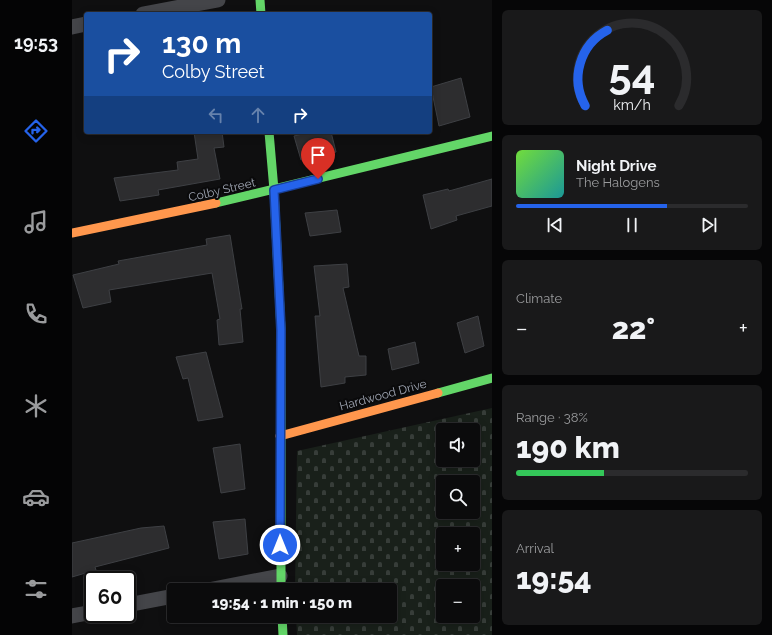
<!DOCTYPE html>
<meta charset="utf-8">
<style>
body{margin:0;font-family:Raleway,sans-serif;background:#19191a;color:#f1f3f6;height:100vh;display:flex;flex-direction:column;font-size:15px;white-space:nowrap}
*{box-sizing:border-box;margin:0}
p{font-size:13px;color:#9a9b9d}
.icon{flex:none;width:22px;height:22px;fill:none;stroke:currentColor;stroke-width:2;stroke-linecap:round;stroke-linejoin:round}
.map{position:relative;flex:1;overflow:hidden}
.drawer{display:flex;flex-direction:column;gap:10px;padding:10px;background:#060607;width:280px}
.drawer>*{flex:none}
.banner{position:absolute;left:12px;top:12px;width:348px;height:122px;border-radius:4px;box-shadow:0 2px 10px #0003,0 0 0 1px #2b2b2d;background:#1a4fa0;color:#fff;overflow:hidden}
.controls{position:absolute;left:364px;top:423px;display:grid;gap:8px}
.controls a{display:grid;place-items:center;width:44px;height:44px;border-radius:4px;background:#0b0b0c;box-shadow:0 2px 10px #0003,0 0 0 1px #2b2b2d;font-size:20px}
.speed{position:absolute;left:12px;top:571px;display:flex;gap:8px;font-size:20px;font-weight:700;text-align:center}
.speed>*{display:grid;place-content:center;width:52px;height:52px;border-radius:50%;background:#0b0b0c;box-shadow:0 2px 10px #0003,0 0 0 1px #2b2b2d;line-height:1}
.speed .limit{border:2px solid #111;border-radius:6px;background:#fff;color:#111}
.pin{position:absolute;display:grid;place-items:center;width:34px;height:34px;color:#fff;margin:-41px -17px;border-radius:50% 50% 50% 0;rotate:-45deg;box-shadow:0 0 4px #0007}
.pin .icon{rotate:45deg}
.me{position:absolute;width:44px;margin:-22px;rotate:0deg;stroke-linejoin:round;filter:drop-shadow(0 0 3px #0008)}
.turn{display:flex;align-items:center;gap:14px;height:84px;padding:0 12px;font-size:18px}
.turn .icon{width:52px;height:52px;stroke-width:2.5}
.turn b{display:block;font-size:28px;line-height:34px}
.lanes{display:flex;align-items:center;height:38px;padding:0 12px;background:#0003;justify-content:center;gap:20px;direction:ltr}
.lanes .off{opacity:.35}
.big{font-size:30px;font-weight:800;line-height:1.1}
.drawer .widget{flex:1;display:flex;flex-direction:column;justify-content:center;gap:6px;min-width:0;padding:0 14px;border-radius:6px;background:#19191a}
.drawer .dial{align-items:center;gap:0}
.dial svg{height:104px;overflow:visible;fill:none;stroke:#2b2b2d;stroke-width:7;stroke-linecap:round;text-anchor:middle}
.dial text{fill:#f1f3f6;stroke:none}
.song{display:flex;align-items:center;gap:12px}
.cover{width:48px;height:48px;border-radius:6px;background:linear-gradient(135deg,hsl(100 70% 55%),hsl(180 70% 35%))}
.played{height:4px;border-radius:2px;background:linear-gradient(90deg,#2563eb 65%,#2b2b2d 65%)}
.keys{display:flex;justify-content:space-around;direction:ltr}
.heat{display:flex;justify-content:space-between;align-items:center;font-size:22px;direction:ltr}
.charge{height:6px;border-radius:3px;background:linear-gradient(90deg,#34c759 38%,#2b2b2d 0)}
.trip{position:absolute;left:95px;top:583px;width:230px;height:40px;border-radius:4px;background:#0b0b0c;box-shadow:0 2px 10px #0003,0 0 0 1px #2b2b2d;font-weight:800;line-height:40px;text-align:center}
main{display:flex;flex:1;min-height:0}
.menu{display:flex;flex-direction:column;width:72px;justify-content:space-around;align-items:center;background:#040405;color:#9a9b9d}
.menu .icon{width:28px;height:28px}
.menu .on{color:#2563eb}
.menu b{font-size:18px;color:#f1f3f6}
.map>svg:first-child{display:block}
.cemetery{fill:url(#cemetery-stones);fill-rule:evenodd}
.building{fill:#2d2d2f;stroke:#3e4044}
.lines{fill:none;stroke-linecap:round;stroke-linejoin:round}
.street{stroke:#444549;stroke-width:15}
.fast{stroke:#63d668;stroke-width:9}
.slow{stroke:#ff974d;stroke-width:9}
.route-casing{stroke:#184099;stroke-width:10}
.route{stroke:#2563eb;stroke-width:7}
.labels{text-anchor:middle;stroke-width:4;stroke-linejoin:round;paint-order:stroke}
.street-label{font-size:12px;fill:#9fa5b2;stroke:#0a0a0b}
</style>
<main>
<nav class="menu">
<b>19:53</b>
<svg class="icon on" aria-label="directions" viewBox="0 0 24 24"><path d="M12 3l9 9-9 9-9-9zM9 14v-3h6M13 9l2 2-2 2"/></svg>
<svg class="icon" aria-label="music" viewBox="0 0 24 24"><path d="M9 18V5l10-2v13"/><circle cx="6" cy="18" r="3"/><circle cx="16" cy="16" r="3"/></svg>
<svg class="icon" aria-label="phone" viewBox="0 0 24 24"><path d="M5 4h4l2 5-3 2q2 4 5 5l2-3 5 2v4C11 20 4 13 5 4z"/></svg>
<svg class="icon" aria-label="climate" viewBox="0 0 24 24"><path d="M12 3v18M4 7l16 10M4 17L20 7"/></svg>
<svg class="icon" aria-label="car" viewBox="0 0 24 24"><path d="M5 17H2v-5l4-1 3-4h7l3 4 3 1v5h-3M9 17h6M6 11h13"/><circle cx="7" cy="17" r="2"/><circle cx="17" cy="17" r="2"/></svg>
<svg class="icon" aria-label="filters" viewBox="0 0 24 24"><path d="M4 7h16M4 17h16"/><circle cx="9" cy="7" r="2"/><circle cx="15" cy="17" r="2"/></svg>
</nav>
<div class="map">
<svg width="420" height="635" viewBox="0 0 420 635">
<defs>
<pattern id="cemetery-stones" width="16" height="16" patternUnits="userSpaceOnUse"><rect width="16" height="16" fill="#19201a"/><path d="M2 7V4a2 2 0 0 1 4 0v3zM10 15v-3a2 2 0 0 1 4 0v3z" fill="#373d39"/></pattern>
</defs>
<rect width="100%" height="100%" fill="#0f0f10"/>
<path class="cemetery" d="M420 408V635H225L224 616H318V590H223L225 451ZM371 430H401V460H371ZM371 482H401V512H371ZM371 534H401V564H371ZM371 586H401V616H371Z"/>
<path class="building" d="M389 78 398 117 367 126 359 87Z
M122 132H150L152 147 142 148 148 179 86 190 87 195 48 201 42 178 106 170 105 162 126 159Z
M239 132H259L264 152 229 160 222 136Z
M420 179V206L384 216 385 220 359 229 351 195 376 189 377 191Z
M265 210 269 232 238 236 233 213Z
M158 235 170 309H168L171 342 147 345 145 320 148 319 140 273 37 290 39 302 11 308 1 275 47 264 46 261 135 245 134 239Z
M275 264 277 287 271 288 287 356H294V375L273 377V383L249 387 243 316H248L242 266Z
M406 316 412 346 393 353 385 323Z
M343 342 347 363 320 370 316 349Z
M134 352 151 417 126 421 116 378 111 379 104 357Z
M168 444 173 489 149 493 141 448Z
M173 519 176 554 147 559 141 522Z
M92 526 97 548 23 567 24 570 0 577V543L69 528Z"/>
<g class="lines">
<path class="street" d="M71 14 146 0
M0 27 14 24
M136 590 208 576
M55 605 102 596
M0 616 21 612"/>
<path class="fast" d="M188 0 189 14
M197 132 202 190 209 330V590
M144 203 420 136
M366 393 420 378
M210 616 211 635"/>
<path class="slow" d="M0 233 144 203
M208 436 366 393"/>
</g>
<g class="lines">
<defs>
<path id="route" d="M208 545 209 330 202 190 246 179"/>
</defs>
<use href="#route" class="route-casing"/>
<use href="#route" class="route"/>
</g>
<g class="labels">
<g class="street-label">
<text transform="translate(150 190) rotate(-13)" y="4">Colby Street</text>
<text transform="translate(311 395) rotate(-15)" y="4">Hardwood Drive</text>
</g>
</g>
</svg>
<div class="controls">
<a><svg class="icon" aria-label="sound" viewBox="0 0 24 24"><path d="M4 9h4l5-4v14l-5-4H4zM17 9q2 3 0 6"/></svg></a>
<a><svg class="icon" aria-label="search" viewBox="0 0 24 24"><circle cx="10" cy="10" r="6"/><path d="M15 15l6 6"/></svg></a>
<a>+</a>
<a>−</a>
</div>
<div class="speed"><div class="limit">60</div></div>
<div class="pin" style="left:246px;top:179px;background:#d93025"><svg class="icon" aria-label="arrive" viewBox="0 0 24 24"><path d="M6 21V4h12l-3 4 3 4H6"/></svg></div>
<svg class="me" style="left:208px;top:545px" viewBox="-20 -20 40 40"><circle r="17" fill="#2563eb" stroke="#fff" stroke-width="3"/><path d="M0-11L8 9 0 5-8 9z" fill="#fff"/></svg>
<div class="trip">19:54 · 1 min · 150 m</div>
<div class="banner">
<div class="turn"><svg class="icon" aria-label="right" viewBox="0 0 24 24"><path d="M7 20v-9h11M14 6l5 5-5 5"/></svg><div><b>130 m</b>Colby Street</div></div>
<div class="lanes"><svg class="icon off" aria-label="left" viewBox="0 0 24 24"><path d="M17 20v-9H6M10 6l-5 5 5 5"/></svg><svg class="icon off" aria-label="ahead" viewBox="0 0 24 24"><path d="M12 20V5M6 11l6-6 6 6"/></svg><svg class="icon" aria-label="right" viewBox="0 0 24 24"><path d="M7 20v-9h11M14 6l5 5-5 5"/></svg></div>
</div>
</div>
<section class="drawer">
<div class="widget dial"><svg viewBox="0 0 100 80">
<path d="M14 69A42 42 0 1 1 86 69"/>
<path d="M14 69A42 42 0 0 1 31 11" stroke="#2563eb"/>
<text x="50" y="56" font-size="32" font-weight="700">54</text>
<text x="50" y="72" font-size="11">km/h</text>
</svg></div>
<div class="widget">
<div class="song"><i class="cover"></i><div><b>Night Drive</b><p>The Halogens</p></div></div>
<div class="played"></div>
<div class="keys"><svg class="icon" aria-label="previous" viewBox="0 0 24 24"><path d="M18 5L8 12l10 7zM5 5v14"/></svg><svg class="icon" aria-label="pause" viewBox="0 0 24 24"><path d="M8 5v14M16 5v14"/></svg><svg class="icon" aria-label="next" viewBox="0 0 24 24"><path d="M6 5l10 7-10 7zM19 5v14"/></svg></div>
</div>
<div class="widget"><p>Climate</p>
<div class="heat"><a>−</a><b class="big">22°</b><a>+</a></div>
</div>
<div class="widget"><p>Range · 38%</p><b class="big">190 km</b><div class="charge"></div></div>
<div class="widget"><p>Arrival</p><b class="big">19:54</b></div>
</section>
</main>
